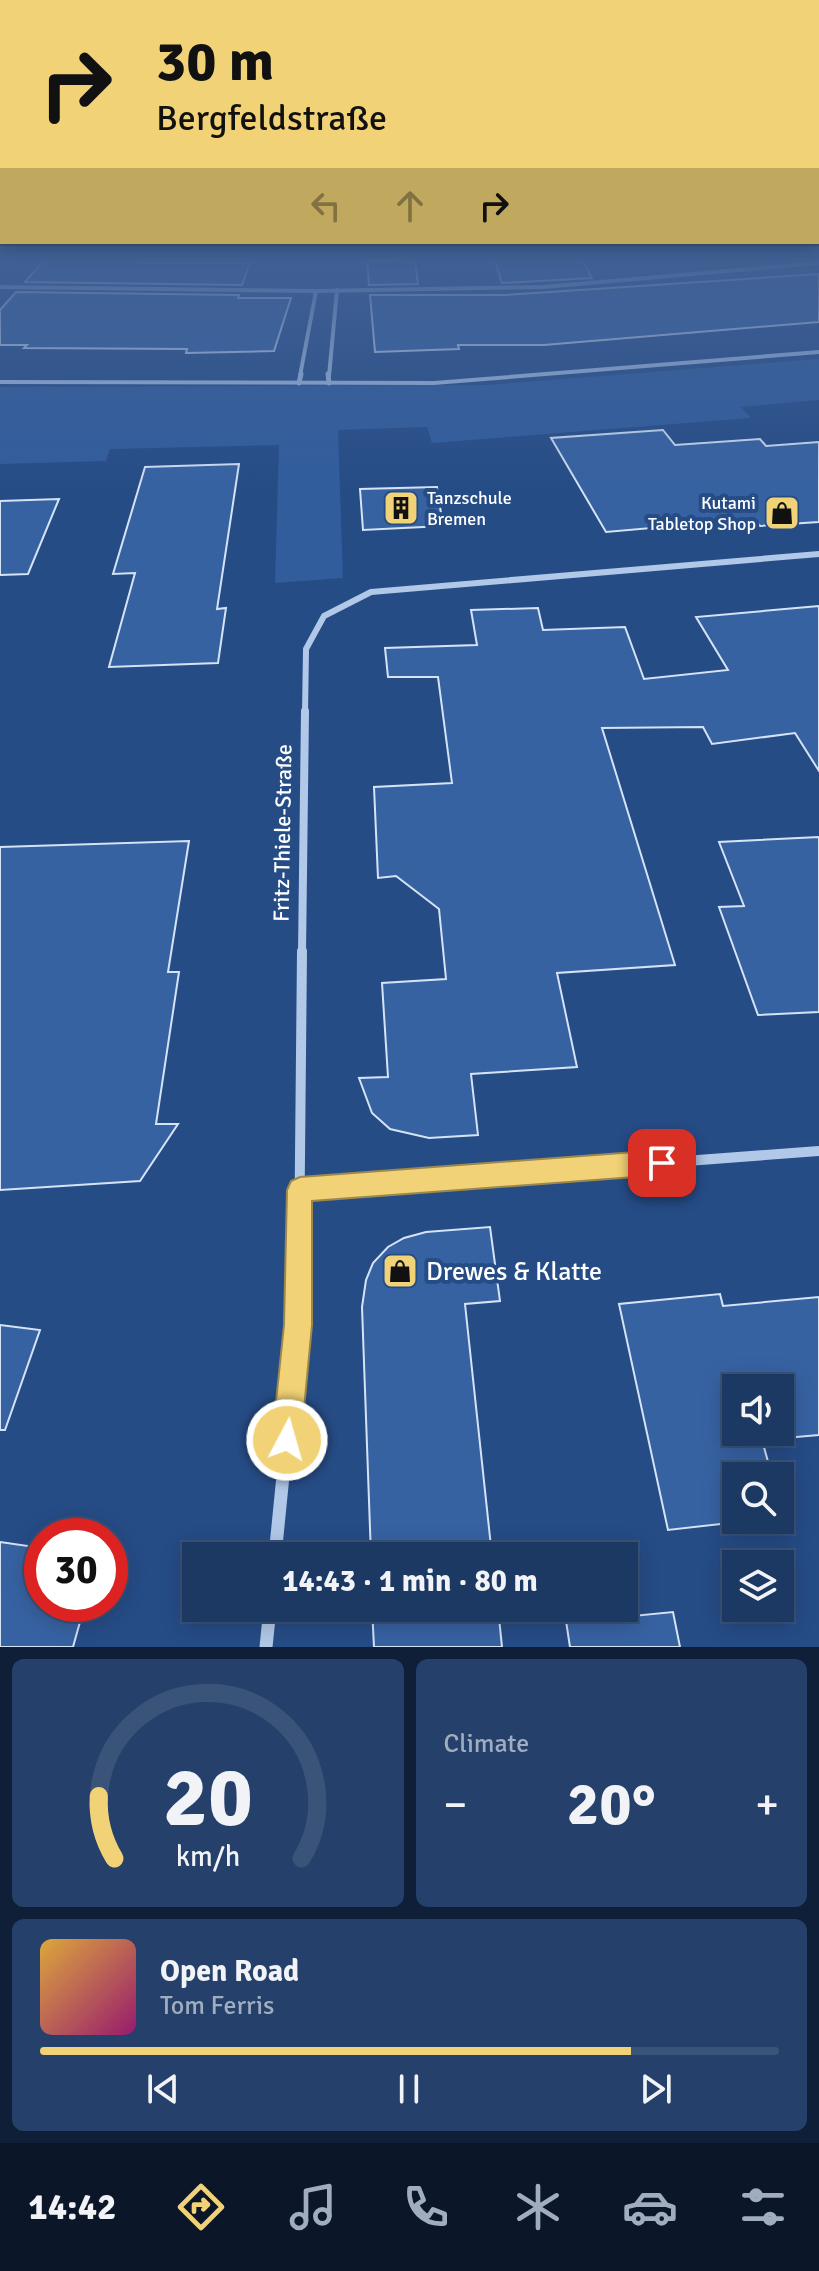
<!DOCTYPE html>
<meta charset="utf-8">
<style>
body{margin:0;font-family:Signika,sans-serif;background:#25406a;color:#f1f3f6;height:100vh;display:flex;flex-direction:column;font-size:30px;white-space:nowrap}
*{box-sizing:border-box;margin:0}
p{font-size:26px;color:#a0acbf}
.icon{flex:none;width:44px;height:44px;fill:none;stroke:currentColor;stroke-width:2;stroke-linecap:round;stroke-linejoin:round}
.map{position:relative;height:1647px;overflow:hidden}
.panel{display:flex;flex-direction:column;gap:12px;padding:12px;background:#0f1f37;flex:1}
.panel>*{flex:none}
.banner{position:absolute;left:0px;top:0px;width:820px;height:244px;box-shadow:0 4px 20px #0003,0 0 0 2px #3a5378;background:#f1d276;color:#111;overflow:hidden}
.buttons{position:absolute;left:722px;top:1374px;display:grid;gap:16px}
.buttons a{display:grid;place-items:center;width:72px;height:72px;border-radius:0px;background:#1c3964;box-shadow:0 4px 20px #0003,0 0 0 2px #3a5378;font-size:40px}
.speed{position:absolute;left:24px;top:1518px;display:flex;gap:16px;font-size:40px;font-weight:700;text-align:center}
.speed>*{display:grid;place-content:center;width:104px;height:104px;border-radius:50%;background:#1c3964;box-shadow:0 4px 20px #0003,0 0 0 2px #3a5378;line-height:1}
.speed .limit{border:12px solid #d22;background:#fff;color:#111}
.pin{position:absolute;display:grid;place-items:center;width:68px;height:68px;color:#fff;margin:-34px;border-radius:16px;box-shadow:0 4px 12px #0006}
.me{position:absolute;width:88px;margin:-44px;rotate:6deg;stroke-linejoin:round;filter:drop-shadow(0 0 6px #0008)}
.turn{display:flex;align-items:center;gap:28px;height:168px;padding:0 24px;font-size:36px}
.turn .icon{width:104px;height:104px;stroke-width:2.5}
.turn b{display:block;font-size:56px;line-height:68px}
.lanes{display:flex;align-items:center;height:76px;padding:0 24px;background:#0003;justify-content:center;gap:40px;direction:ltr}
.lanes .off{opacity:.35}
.big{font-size:60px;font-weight:700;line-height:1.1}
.panel .card{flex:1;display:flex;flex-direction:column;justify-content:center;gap:12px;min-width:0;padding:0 28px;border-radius:12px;background:#25406a}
.panel .dial{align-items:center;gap:0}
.dial svg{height:208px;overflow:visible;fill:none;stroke:#3a5378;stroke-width:7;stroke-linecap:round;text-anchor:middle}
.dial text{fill:#f1f3f6;stroke:none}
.song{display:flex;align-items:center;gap:24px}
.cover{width:96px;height:96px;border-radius:12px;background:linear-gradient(135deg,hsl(40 70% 55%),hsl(320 70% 35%))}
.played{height:8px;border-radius:4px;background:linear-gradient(90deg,#f1d276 80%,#3a5378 80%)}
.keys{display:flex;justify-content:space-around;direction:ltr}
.heat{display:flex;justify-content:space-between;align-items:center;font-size:44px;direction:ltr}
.panel .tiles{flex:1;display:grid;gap:12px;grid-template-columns:1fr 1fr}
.card:last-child{grid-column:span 2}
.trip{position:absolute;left:182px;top:1542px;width:456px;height:80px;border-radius:0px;background:#1c3964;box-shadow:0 4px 20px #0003,0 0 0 2px #3a5378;font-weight:700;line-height:80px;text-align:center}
.menu{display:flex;height:128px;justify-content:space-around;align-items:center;background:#0b1728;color:#a0acbf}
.menu .icon{width:56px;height:56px}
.menu .current{color:#f1d276}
.menu b{font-size:36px;color:#f1f3f6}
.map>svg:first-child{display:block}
.green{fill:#315d9d}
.building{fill:#3762a2;stroke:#d5e3f6;stroke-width:2;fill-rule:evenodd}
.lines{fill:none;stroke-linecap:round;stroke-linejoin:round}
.minor-far5{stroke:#b1c8e8;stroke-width:4}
.minor-far4{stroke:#b1c8e8;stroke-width:5}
.minor-far3{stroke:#b1c8e8;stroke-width:6}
.minor-far2{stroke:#b1c8e8;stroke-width:8}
.minor-far1{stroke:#b1c8e8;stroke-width:10}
.minor{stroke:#b1c8e8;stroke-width:13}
.tertiary{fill:#b1c8e8;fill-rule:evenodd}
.route{fill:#f1d276;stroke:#9d884d;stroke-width:2}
.labels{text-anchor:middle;stroke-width:8;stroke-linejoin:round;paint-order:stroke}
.far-poi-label{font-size:18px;fill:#fff;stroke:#264c86;text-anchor:start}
.street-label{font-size:22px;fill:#fff;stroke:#264c86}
.near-poi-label{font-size:26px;fill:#fff;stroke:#264c86;text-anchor:start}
</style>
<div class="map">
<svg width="819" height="1647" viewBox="0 0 819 1647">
<rect width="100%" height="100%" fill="#264c86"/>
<path class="green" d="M819 359V400L741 407 751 418 432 443 427 427 338 430 343 578 275 583 279 445 110 449 106 461 0 464V387L486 385Z"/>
<path class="building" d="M45 259H144L142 263H250L242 285 25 282Z
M494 259H582L592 278 502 283Z
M415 260 418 284 369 285 367 261Z
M819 274V322L544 345H458L459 349 375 352 370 295H506Z
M16 292 239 295 238 298H291L274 351 186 353 187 349 24 348 27 345H0V310Z
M663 430 675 445 760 439 766 446 819 442V522L760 526 754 519 606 532 551 438Z
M239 464 217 609 226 608 218 663 109 667 135 573 113 574 145 467Z
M437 487 443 526 363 530 360 489Z
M59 499 28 574 0 575V501Z
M819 606V771L795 733 712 744 703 727 602 728 675 965 557 973 577 1067 471 1074 478 1135 429 1138 390 1129 372 1113 359 1078 388 1077 382 983 446 979 439 909 396 876 378 878 374 787 452 783 438 677H388L385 648 477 645 471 610 538 608 543 630 625 627 644 679 728 670 696 617Z
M819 837V1012L758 1015 719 907 744 906 719 842Z
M189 841 168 972H179L156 1124H178L140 1181 0 1190V847Z
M490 1227 500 1301 465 1304 492 1556H371L362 1307 366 1280 373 1263 388 1247 404 1238 426 1232Z
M720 1294 723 1306 819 1297V1435L762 1440 772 1476H736V1520H756L668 1530 619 1304ZM736 1388H780V1432H736Z
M0 1325 40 1330 5 1430H0Z
M0 1542 42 1548V1604H85L73 1647H0Z
M372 1608H498L502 1647H374Z
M564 1608H622L623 1617 673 1612 680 1647H570Z"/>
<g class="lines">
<path class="minor-far5" d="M0 287 316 291 543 287 819 263
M300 376 316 291
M329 376 337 290"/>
<path class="minor-far4" d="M328 374 329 383
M299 383 301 374"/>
<path class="minor-far3" d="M305 713 306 649 324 616 371 592 819 554"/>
<path class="minor-far2" d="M302 953 305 711"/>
<path class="minor-far1" d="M300 1190 819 1151
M299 1259 302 951"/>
<path class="minor" d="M275 1556 298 1325 299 1257
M266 1647 270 1608"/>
<path class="tertiary" d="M819 350V354L434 385 0 384V380L434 381Z"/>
</g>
<linearGradient id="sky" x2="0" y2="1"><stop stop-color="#152a4a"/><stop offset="0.53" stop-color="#416195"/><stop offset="1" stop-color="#416195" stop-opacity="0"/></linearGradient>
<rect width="819" height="489" fill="url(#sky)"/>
<path class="route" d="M662 1150 671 1154 674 1163 671 1171 662 1175 312 1201V1325L301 1440 297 1451 287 1455 276 1451 272 1440 284 1325 287 1190 291 1181 300 1177Z"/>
<defs>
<symbol id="building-square" viewBox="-11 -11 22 22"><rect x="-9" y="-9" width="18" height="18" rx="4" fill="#f1d276" stroke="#264c86"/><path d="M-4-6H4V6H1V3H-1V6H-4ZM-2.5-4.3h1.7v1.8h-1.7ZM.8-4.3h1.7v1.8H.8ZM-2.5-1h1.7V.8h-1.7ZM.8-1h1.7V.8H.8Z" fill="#111"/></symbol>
<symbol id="shop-square" viewBox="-11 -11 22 22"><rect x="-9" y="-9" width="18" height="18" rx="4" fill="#f1d276" stroke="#264c86"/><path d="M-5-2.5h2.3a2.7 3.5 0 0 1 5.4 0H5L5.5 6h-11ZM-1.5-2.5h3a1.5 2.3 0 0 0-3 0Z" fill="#111"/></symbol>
</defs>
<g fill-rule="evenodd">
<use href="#building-square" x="381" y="488" width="40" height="40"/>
<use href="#shop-square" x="762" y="493" width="40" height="40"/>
<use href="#shop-square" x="380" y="1251" width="40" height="40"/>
</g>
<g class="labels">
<g class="far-poi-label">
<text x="427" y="504">Tanzschule<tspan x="427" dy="21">Bremen</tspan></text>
<text x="756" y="509" text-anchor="end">Kutami<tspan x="756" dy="21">Tabletop Shop</tspan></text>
</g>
<g class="street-label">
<text transform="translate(282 833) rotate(-89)" y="8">Fritz-Thiele-Straße</text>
</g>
<g class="near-poi-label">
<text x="426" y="1280">Drewes &amp; Klatte</text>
</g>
</g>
</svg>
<div class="buttons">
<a><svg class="icon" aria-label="sound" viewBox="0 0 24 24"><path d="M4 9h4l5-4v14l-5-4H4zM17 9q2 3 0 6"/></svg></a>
<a><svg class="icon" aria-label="search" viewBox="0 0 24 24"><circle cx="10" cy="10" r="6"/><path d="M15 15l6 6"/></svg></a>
<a><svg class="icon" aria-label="layers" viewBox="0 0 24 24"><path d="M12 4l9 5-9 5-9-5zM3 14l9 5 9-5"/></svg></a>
</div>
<div class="speed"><div class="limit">30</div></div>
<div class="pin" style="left:662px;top:1163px;background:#d93025"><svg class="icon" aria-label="arrive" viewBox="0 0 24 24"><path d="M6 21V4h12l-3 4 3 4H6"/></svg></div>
<svg class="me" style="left:287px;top:1440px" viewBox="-20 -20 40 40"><circle r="17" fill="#f1d276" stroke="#fff" stroke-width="3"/><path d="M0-11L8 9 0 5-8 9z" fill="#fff"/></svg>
<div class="trip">14:43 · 1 min · 80 m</div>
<div class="banner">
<div class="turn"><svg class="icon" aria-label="right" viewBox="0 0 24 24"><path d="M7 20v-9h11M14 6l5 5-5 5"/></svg><div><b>30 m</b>Bergfeldstraße</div></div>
<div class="lanes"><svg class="icon off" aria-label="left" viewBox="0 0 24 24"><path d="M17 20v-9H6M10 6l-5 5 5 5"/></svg><svg class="icon off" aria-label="ahead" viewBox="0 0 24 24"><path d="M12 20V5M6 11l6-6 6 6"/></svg><svg class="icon" aria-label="right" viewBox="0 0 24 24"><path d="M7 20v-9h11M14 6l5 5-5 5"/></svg></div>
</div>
</div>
<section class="panel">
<div class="tiles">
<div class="card dial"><svg viewBox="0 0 100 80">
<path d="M14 69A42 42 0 1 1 86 69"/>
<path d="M14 69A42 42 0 0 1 8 45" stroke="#f1d276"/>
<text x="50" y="56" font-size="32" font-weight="700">20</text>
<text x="50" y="72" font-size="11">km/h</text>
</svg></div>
<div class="card"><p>Climate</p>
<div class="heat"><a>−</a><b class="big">20°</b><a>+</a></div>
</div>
<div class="card">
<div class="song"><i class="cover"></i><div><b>Open Road</b><p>Tom Ferris</p></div></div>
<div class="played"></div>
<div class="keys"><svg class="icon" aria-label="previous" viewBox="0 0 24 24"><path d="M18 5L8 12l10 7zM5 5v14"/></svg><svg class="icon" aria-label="pause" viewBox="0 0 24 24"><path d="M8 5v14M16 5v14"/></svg><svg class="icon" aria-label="next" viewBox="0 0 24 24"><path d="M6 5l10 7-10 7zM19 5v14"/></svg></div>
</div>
</div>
</section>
<nav class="menu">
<b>14:42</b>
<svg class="icon current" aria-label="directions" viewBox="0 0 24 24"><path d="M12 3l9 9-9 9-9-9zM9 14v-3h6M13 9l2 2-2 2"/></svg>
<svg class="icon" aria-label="music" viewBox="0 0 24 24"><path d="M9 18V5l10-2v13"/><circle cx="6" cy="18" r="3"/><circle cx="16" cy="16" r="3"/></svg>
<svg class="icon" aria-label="phone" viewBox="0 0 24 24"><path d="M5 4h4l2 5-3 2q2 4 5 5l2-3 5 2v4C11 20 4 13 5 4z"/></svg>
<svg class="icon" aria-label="climate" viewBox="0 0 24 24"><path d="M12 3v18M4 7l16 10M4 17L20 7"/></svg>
<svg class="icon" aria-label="car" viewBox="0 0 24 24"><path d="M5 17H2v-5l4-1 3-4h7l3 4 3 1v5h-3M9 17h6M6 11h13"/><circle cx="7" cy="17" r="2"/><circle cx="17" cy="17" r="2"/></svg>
<svg class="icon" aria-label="filters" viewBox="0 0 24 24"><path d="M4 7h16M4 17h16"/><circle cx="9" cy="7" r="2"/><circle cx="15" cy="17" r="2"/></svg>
</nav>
